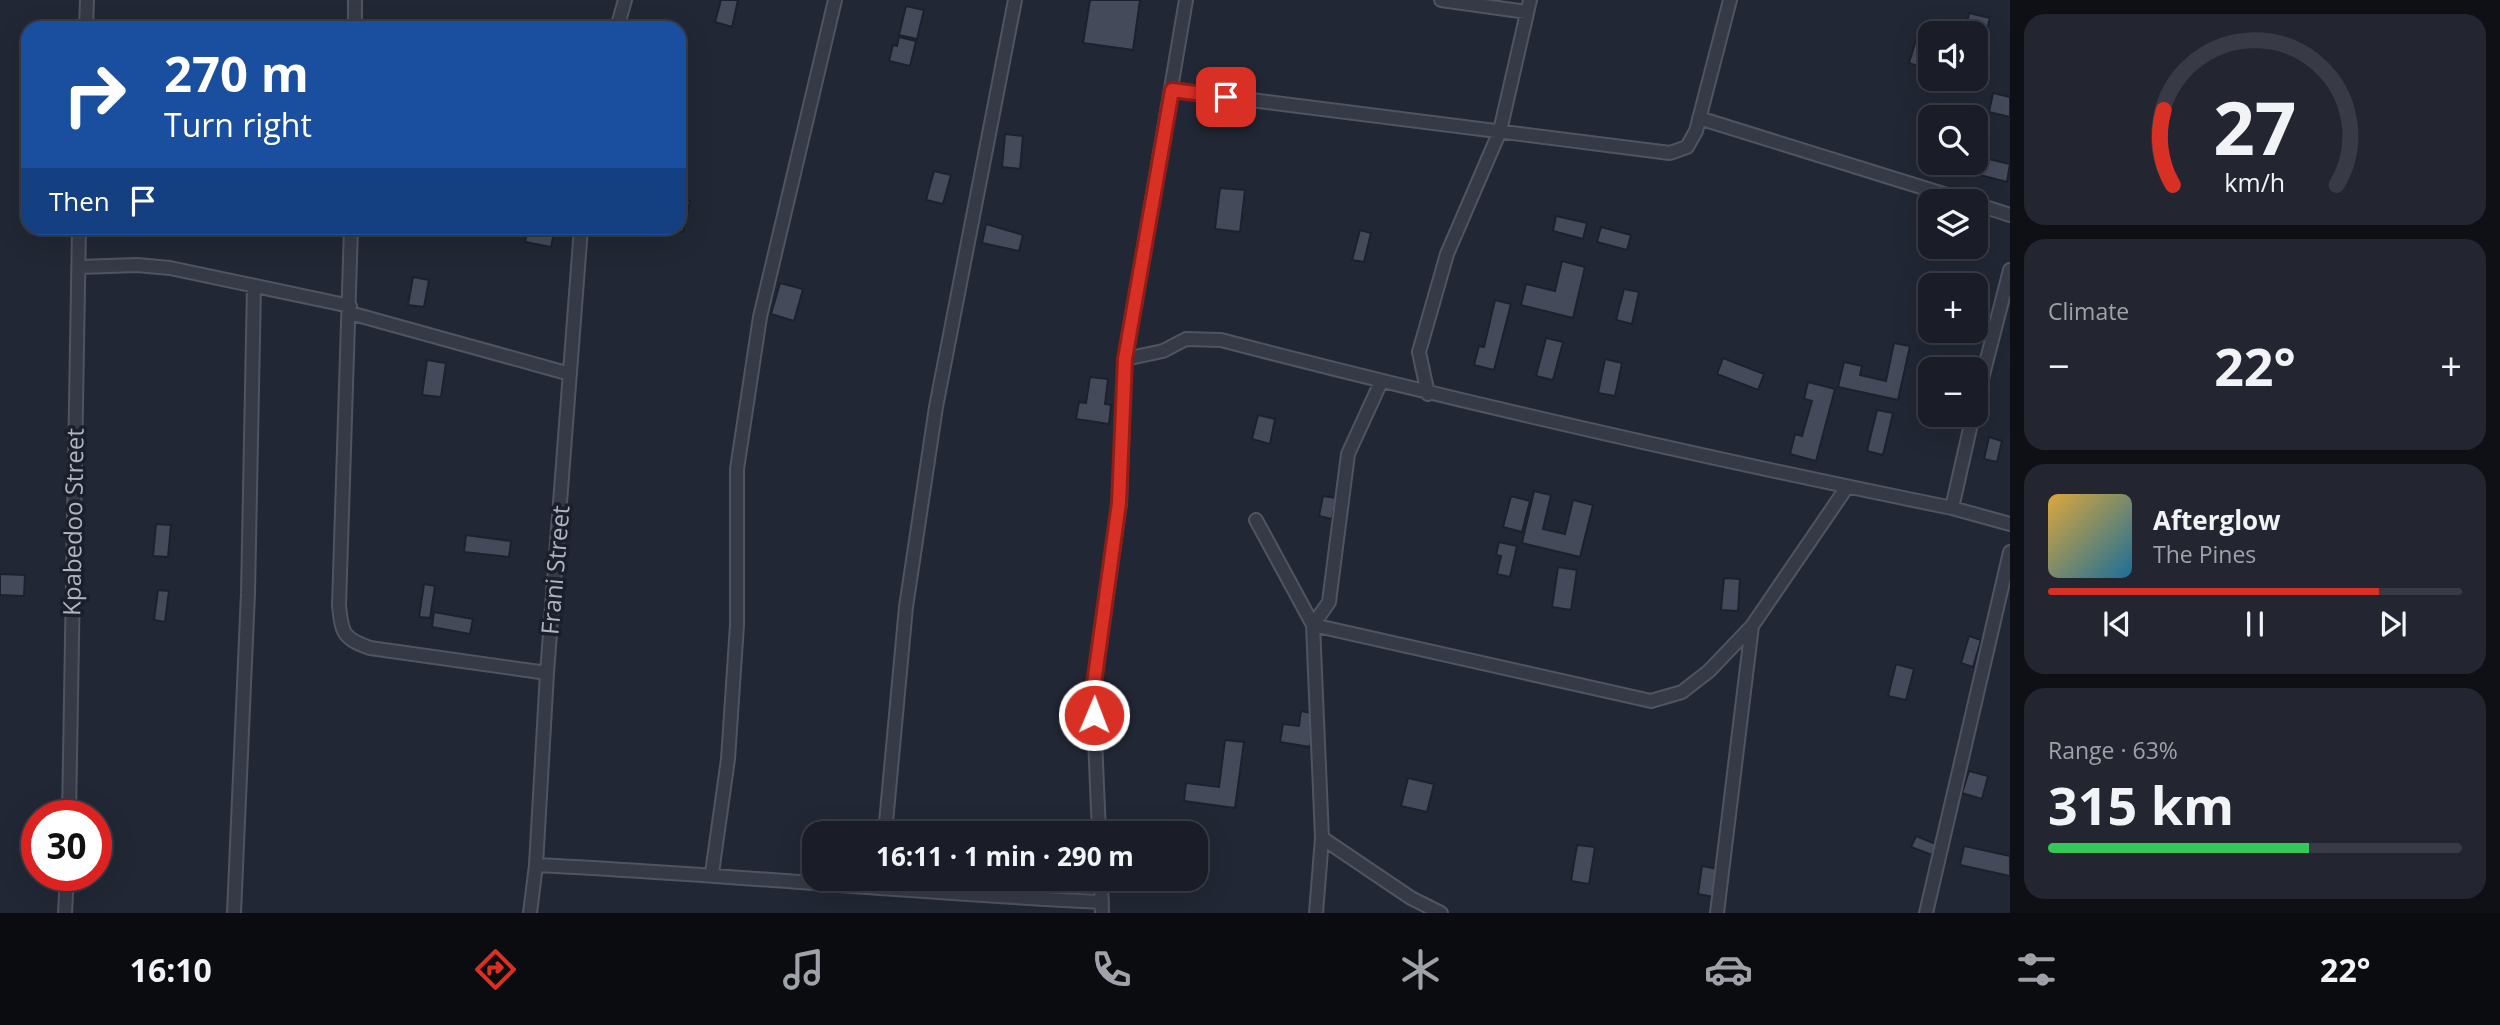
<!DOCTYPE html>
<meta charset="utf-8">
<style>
body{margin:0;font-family:"Open Sans",sans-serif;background:#232630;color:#f1f3f6;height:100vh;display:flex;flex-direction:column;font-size:26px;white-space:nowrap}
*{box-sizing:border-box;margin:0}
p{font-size:23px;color:#9fa2a8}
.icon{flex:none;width:38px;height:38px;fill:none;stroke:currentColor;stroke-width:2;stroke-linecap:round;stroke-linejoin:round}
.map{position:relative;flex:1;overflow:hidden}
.details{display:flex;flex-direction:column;gap:14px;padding:14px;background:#0e1016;width:490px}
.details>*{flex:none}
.top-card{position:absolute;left:21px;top:21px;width:665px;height:214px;border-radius:21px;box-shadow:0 7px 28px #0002,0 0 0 2px #383b45;background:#1a4fa0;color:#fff;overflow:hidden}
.tools{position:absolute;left:1918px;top:21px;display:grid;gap:14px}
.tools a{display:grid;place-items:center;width:70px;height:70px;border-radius:14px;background:#1a1d28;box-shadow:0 7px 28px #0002,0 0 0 2px #383b45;font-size:35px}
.speed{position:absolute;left:21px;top:800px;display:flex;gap:14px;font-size:35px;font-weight:700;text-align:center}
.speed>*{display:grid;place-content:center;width:91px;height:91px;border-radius:50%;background:#1a1d28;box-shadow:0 7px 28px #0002,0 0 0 2px #383b45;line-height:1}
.speed .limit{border:10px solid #d22;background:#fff;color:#111}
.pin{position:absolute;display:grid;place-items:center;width:60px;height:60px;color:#fff;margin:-30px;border-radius:14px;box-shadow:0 4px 10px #0006}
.me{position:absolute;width:77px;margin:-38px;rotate:1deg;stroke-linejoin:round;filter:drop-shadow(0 0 5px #0008)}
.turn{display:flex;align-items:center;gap:24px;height:147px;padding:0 28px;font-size:32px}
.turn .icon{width:91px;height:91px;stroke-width:2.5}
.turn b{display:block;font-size:49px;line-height:60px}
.then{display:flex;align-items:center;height:66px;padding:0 28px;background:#0003;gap:14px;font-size:26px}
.big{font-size:52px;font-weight:700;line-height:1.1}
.details .widget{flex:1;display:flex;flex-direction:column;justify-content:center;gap:10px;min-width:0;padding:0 24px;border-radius:21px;background:#232630}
.details .dial{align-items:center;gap:0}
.dial svg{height:182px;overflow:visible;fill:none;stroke:#383b45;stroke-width:7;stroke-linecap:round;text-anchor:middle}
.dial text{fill:#f1f3f6;stroke:none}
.song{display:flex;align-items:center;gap:21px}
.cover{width:84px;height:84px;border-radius:10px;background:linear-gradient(135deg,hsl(40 70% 55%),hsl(200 70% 35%))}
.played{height:7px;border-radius:4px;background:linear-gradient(90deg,#d93025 80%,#383b45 80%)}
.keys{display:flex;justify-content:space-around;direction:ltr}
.heat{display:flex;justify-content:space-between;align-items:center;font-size:38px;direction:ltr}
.charge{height:10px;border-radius:5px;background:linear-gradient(90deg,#34c759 63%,#383b45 0)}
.trip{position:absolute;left:802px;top:821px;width:406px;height:70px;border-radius:21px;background:#1a1d28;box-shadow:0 7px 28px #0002,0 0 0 2px #383b45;font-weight:700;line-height:70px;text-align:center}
.tab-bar{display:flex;height:112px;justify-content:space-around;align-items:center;background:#0a0c10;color:#9fa2a8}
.tab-bar .icon{width:49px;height:49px}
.tab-bar .current{color:#d93025}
.tab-bar b{font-size:32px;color:#f1f3f6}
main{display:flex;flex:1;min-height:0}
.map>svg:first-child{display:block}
.building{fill:#444a5a;stroke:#1d212d;stroke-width:2}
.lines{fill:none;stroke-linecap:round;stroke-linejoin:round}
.street-casing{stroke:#505461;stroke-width:16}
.street{stroke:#363a46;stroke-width:12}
.route-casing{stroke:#8d1f18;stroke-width:18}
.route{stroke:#d93025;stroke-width:12}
.labels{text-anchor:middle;stroke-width:7;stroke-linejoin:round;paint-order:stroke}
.street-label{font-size:24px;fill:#b0b4c3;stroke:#1b1f2b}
</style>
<main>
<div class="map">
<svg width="2010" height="913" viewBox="0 0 2010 913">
<rect width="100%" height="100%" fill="#222735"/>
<path class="building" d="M721 0H738L732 27 715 22Z
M1090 0H1140L1133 50 1083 43Z
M906 6 924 10 917 39 899 35Z
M1969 13 1990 18 1987 29 1967 24Z
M1919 30 1930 34 1920 67 1909 63Z
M899 37 916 41 910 66 889 61 893 45 897 46Z
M1993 93 2010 97V117L1989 112Z
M1005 134 1023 136 1020 169 1002 167Z
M1980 157 2010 164 2007 182 1976 174Z
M934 171 951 175 943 204 926 200Z
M1220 188 1245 190 1240 232 1215 229Z
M679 198 690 201 683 232 667 228H679Z
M1556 216 1587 223 1583 239 1553 231Z
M986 224 1023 235 1019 251 982 243Z
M1601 227 1631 235 1627 250 1597 242Z
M468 228H493L492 234Z
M528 228H555L551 247 525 242Z
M1360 230 1371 233 1364 262 1352 260Z
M1562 261 1585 267 1573 318 1521 305 1526 284 1555 291Z
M413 277 429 280 424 307 408 305Z
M780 283 803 289 794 321 771 314Z
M1624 289 1639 292 1632 324 1616 320Z
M1495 300 1511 304 1494 370 1474 365 1479 346 1484 347Z
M1546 338 1563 342 1553 380 1536 376Z
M1894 343 1910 346 1898 400 1838 387 1844 362 1862 366 1860 375 1886 381Z
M1723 358 1764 374 1758 390 1717 374Z
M1605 359 1622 363 1615 396 1598 393Z
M427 360 446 363 441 397 422 395Z
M1090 377 1108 379 1105 404 1111 405 1109 424 1076 419 1079 402 1086 403Z
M1808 382 1835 389 1816 461 1790 454 1795 434 1802 436 1812 401 1804 399Z
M1877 410 1893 413 1883 455 1867 451Z
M1258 415 1275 419 1270 444 1252 439Z
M1989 437 2002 441 1997 462 1984 459Z
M1534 491 1551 495 1543 529 1565 534 1573 500 1593 505 1580 557 1522 543Z
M1323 496 1336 498 1332 519 1319 516Z
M1511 496 1530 501 1522 532 1503 527Z
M156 524 171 525 168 557 153 556Z
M466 535 511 541 509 557 464 552Z
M1499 542 1517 546 1510 577 1497 574 1501 556 1496 555Z
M1558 567 1577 570 1571 610 1552 607Z
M0 574 25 575 24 596 0 595Z
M1724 578 1740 579 1738 611 1721 610Z
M424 584 435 586 430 618 419 617Z
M158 590 169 591 165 622 154 620Z
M434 612 473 619 470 634 432 627Z
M1969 636 1981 640 1973 667 1961 663Z
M1896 664 1914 669 1906 700 1888 696Z
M1301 711 1316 714 1310 747 1280 742 1283 724 1299 726Z
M1225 740 1244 742 1235 808 1184 801 1186 783 1219 787Z
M1969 771 1988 776 1982 799 1962 793Z
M1408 778 1434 784 1427 812 1401 806Z
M1916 836 1936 844 1932 855 1911 847Z
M1577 845 1595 847 1589 884 1571 881Z
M1964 846 2010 856V876L1960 865Z
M1702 866 1718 869 1714 897 1698 894Z"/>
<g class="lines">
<defs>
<path id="street" d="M1441 0 1527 12
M86 28 87 0
M355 28V0
M617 28 625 0
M1172 90 1670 153 1687 147 1696 131 1730 0
M1699 118 1966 201
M1976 204 2010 215
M351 228 339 606C342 634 343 638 370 648L547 673
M79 267 137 265 170 268 350 306
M350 313 570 374
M1125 359 1163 351 1186 339 1221 340C1463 403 1706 458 1952 508L2010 524
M1428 394 1419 352 1447 254 1500 131 1530 0
M1976 402 2010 270
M1952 508 1973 415
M1256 520 1313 625 1651 701 1682 692 1709 671 1752 626
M69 816 79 228
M885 833 906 607 936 407 1015 0
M1099 833 1093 691 1120 503 1125 359 1186 0
M1322 838 1411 898 1441 913
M536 865C725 874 913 893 1102 902
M712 873 728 759 737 625V469L760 317 835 0
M1101 878 1102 913
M65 913 67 875
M234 913 248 593 254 286
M530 913 536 865 547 673 581 228
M1316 913 1322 838 1313 625 1329 602 1348 454 1381 382
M1717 913 1752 626 1847 487
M1926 913 2010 552"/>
</defs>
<use href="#street" class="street-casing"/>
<use href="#street" class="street"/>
</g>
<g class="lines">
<defs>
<path id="route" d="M1094 715 1093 691 1119 503 1125 359 1172 90 1226 97"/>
</defs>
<use href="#route" class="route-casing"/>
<use href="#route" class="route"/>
</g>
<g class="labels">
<g class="street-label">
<text transform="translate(74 522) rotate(-89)" y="8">Kpabedoo Street</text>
<text transform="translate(556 570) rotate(-85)" y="8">Frani Street</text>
</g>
</g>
</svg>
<div class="tools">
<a><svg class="icon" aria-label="sound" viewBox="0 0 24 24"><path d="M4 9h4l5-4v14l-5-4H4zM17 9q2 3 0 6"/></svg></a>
<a><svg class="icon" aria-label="search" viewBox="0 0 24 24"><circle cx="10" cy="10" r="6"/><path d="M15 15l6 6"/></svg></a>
<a><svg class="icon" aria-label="layers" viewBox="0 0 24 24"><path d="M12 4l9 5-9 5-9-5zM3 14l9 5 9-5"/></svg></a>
<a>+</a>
<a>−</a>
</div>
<div class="speed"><div class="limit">30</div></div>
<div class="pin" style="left:1226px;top:97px;background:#d93025"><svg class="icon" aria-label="arrive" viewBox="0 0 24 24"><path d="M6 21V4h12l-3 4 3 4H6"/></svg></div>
<svg class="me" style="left:1094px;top:715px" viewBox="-20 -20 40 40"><circle r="17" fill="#d93025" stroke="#fff" stroke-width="3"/><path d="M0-11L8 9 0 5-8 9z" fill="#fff"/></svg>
<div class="trip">16:11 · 1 min · 290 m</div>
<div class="top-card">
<div class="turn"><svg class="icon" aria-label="right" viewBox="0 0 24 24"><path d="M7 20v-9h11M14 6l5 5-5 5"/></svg><div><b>270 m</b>Turn right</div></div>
<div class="then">Then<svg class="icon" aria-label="arrive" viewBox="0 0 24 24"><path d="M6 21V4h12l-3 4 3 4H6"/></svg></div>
</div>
</div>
<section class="details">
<div class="widget dial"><svg viewBox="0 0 100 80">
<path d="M14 69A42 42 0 1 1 86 69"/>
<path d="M14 69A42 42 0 0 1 10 36" stroke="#d93025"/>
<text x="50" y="56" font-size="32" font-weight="700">27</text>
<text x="50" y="72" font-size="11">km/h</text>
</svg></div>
<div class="widget"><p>Climate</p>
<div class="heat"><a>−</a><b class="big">22°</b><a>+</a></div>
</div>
<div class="widget">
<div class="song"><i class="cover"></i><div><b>Afterglow</b><p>The Pines</p></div></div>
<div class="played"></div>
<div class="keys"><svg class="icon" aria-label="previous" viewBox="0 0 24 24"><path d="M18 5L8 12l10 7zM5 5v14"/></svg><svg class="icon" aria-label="pause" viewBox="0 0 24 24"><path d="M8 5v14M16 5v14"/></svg><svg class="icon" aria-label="next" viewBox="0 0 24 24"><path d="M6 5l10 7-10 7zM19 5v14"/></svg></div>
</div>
<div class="widget"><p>Range · 63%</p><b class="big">315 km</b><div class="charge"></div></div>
</section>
</main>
<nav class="tab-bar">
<b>16:10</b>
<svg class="icon current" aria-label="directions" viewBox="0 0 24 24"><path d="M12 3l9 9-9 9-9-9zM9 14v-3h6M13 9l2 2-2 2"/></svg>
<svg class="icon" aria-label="music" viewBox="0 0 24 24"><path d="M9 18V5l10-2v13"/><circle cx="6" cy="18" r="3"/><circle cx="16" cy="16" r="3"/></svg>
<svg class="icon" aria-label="phone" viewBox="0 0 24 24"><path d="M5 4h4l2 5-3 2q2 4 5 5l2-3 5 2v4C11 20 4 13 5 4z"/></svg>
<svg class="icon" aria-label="climate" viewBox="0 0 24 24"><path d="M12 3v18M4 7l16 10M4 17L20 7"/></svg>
<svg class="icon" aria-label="car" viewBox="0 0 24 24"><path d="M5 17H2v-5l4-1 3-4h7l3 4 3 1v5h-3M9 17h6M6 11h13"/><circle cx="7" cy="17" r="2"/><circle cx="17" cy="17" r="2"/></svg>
<svg class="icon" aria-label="filters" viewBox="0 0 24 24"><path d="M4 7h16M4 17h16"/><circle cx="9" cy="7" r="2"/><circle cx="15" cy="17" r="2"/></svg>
<b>22°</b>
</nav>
